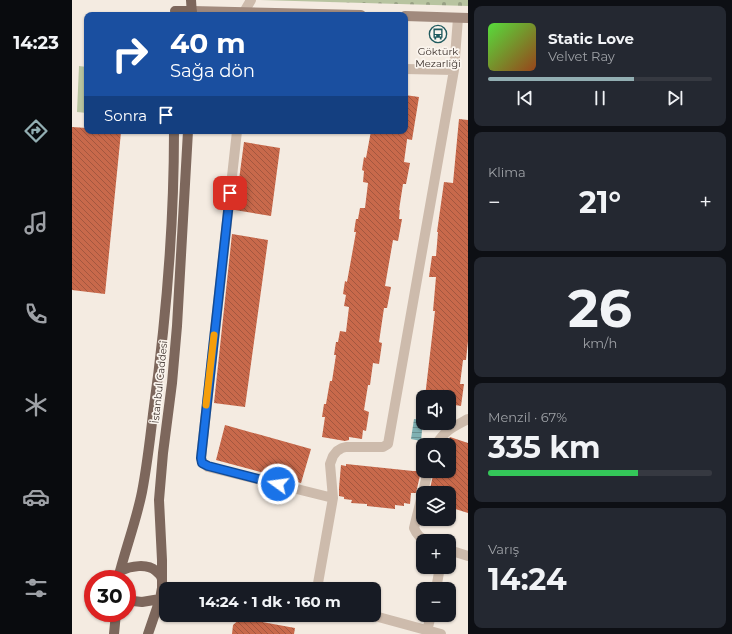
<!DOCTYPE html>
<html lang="tr">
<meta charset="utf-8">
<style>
body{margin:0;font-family:Montserrat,sans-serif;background:#242831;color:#f1f3f6;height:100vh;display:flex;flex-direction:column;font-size:15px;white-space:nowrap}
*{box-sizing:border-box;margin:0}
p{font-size:13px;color:#9ea1a6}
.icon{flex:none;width:22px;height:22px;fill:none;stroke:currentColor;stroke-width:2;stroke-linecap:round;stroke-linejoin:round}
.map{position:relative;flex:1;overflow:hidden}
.panel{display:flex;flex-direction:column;gap:6px;padding:6px;background:#0d0f14;width:264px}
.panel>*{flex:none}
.guide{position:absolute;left:12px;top:12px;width:324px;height:122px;border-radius:8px;box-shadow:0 1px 3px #0004;background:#1a4fa0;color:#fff;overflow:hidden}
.fabs{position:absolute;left:344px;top:390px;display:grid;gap:8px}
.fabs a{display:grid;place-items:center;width:40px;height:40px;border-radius:8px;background:#171b24;box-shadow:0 1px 3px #0004;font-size:20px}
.speed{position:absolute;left:12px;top:570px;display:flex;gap:8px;font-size:20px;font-weight:700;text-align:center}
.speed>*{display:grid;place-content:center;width:52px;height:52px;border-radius:50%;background:#171b24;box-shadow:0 1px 3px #0004;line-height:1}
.speed .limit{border:6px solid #d22;background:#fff;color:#111}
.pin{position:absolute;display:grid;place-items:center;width:34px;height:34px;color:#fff;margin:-17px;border-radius:8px;box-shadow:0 2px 6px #0006}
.me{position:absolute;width:44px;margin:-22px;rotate:284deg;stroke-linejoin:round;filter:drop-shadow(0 0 3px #0008)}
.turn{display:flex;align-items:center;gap:14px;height:84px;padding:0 20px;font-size:18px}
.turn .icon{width:52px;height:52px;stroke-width:2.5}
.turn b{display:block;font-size:28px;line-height:34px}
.then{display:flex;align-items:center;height:38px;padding:0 20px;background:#0003;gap:8px;font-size:15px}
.big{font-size:30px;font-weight:700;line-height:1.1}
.panel .tile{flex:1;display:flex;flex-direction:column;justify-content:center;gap:6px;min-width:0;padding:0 14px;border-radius:8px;background:#242831}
.panel .dial{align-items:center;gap:0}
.dial b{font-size:52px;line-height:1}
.song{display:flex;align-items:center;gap:12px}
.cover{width:48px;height:48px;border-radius:6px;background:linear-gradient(135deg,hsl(110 70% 55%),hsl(20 70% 35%))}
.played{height:4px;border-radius:2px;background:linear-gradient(90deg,#92aeb2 65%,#363941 65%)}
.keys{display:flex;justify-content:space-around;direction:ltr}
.heat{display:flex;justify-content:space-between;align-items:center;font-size:22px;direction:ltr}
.charge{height:6px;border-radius:3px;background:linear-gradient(90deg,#34c759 67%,#363941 0)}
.trip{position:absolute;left:87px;top:582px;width:222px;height:40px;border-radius:8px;background:#171b24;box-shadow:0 1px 3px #0004;font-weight:700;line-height:40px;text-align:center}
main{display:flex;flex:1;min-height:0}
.dock{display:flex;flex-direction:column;width:72px;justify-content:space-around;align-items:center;background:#090b0e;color:#9ea1a6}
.dock .icon{width:28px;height:28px}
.dock .current{color:#92aeb2}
.dock b{font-size:18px;color:#f1f3f6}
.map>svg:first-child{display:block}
.cemetery{fill:url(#cemetery-stones)}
.pitch{fill:#b8c4a0}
.water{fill:url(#water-rules)}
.building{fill:url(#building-back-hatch)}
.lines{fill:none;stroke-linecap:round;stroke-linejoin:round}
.street{stroke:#cdbbac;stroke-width:10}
.secondary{stroke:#a18a7d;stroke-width:10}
.primary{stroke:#7d675c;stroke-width:10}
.route-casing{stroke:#114b97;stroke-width:10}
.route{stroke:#1a73e8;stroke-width:7}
.slow{stroke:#f59e0b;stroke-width:7}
.labels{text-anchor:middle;stroke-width:3.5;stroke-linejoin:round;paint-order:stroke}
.poi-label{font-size:10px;fill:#3b302b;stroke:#fbf5ee}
.street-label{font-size:10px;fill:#3b302b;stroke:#fbf5ee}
</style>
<main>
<nav class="dock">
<b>14:23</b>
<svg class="icon current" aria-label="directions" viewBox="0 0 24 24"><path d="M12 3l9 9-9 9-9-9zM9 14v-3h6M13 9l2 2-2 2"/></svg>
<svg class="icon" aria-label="music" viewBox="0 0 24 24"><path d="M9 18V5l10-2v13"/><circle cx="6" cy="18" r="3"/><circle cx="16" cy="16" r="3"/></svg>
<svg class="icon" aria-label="phone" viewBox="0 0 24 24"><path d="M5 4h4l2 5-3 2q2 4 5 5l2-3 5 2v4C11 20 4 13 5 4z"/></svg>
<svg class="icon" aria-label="climate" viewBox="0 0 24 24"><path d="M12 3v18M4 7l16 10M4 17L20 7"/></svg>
<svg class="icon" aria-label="car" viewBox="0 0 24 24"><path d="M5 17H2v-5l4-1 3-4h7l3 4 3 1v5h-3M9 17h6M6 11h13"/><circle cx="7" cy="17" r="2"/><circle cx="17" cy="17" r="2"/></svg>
<svg class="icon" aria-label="filters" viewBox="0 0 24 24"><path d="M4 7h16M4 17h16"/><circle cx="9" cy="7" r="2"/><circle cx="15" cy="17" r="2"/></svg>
</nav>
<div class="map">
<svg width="396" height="634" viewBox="0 0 396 634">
<defs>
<pattern id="cemetery-stones" width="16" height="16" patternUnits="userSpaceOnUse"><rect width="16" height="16" fill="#b8c4a0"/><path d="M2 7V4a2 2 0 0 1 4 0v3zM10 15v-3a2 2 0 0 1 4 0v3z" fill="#97a083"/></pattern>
<pattern id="water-rules" width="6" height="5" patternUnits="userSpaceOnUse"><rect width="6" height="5" fill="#7fb0b2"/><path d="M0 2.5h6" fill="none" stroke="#699091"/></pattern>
<pattern id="building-back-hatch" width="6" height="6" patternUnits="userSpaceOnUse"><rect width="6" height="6" fill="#c8694b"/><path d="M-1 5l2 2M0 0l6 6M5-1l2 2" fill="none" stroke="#a4573f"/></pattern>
</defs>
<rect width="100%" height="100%" fill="#f4ebe1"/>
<path class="cemetery" d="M188 0H396V6Z"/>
<path class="pitch" d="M7 66 15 67V113L5 112Z"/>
<path class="water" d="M342 419 351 420 349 441 339 439Z"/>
<path class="building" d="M333 95 347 97 340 140 335 139V140L332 162 338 163 334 184H331L327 210H328L327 219H330L326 241 321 240 313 286 319 287 315 308H312L307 342 310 343 307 364 301 363 298 385H296L292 410 297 412 294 431 291 430 290 439 277 437V440L273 441 250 437 253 417H250L252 404H254L258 381H260L264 355H262L264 342H266L268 331 274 332 277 307 272 306 274 295 271 294 273 281 275 282 284 232H282L284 219H286L288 208H293L296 183 291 182 292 171 290 170 292 157 294 158 299 131H333Z
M387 119 396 120V341L394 360H391L388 384H392L389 406 377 404V397H353L363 311H361L364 277H357L360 256H364L366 232H365L372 182 381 183Z
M0 127 15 128V131L49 132 33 294 0 290Z
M172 142 208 148 199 216 163 210Z
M160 234 196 240 173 407 142 403Z
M153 425 239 449 229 483 144 460Z
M378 437 396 443V513L377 507V493H357L362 471H377V439Z
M274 464 341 471H349L344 493H339L338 504 332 503V506L323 505V509L295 506V504L279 503 280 500 272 499V497L267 496V488L269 465 274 466Z
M169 618 223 628 222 634H160L161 625Z"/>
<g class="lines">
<path class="street" d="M172 12 179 0
M333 69 382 70
M165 131 129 458 131 463 136 467 261 498
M364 445C373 430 381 427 396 419
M355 541C348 538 345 535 342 528L356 471
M377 550 396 556
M245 589 261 498 258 464 261 456 265 451 270 448 274 447H311L316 444 382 70 386 18
M364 589 368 567
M299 615 369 634
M355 631 359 615"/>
<path class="secondary" d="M120 11 289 15
M333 16 396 18"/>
<path class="primary" d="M119 0 120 15
M103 11H120
M48 571C59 566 75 563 84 571 87 573 89 576 90 579
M46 579C53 550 64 522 70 492 75 466 78 440 81 414 94 321 102 225 102 131
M55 597 61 601 70 602 88 599
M42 634 44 613
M76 634 88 599 90 588V560L87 500 91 453 100 383 105 326 116 131"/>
</g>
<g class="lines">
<defs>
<path id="route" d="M158 193 129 458 130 463 136 466 206 484"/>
</defs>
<use href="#route" class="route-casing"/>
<use href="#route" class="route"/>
<path class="slow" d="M134 405 142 335"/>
</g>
<defs>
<symbol id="bus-ring" viewBox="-11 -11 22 22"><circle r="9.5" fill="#fbf5ee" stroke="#1f5a5e" stroke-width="1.5"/><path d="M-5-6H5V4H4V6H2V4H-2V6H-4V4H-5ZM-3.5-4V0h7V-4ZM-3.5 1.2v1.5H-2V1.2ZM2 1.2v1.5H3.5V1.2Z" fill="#1f5a5e"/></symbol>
</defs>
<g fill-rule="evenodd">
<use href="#bus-ring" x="356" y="24" width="20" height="20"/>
</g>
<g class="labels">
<g class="poi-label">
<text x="366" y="55">Göktürk<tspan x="366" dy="12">Mezarliği</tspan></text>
</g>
<g class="street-label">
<text transform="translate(87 382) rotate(-84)" y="4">İstanbul Caddesi</text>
</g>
</g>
</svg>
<div class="fabs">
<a><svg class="icon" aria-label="sound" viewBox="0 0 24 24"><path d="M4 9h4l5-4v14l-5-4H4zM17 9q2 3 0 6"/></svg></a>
<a><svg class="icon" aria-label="search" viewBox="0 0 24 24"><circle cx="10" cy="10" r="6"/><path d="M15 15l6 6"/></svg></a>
<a><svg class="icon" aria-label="layers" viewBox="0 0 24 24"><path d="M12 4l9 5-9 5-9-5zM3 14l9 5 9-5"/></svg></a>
<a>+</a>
<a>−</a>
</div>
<div class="speed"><div class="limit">30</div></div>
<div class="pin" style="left:158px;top:193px;background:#d93025"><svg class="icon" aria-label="arrive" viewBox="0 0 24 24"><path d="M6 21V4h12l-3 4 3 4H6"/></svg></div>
<svg class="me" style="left:206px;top:484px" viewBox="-20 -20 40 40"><circle r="17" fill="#1a73e8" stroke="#fff" stroke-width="3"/><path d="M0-11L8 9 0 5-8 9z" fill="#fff"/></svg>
<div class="trip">14:24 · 1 dk · 160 m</div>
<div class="guide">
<div class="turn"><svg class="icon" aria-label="right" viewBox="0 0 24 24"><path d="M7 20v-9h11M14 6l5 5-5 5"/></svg><div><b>40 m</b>Sağa dön</div></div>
<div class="then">Sonra<svg class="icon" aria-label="arrive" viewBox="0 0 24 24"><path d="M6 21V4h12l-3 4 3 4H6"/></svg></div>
</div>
</div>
<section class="panel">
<div class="tile">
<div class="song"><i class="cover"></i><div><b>Static Love</b><p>Velvet Ray</p></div></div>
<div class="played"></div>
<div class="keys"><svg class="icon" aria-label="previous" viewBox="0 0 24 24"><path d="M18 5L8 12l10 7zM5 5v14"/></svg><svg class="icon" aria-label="pause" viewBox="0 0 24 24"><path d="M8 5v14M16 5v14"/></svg><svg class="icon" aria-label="next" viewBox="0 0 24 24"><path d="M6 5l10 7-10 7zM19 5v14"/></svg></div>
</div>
<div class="tile"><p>Klima</p>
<div class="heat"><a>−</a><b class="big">21°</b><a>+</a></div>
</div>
<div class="tile dial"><b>26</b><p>km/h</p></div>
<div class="tile"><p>Menzil · 67%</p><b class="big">335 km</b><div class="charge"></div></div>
<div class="tile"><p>Varış</p><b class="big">14:24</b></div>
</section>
</main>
